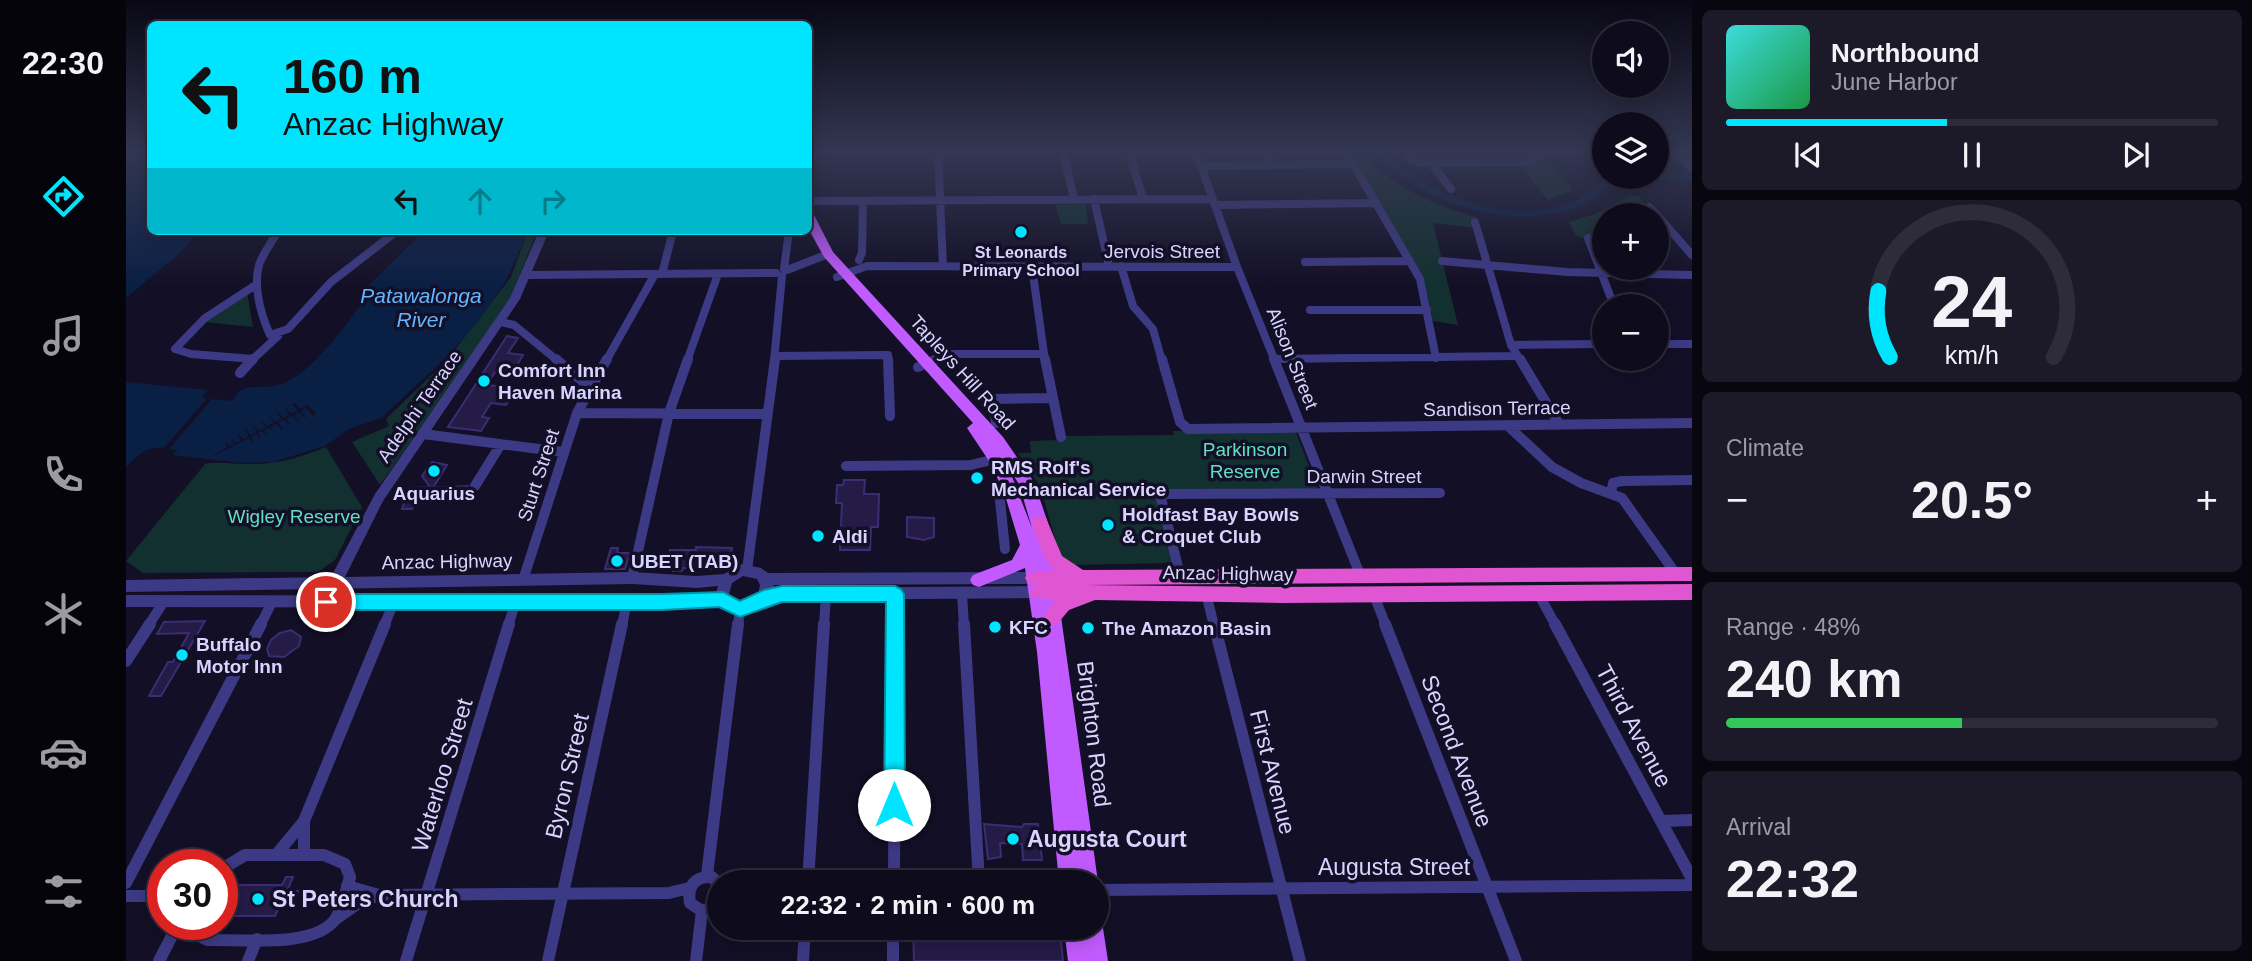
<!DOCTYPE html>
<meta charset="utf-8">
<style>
body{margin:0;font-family:Helvetica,sans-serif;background:#1c1929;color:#f1f3f6;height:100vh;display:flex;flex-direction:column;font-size:26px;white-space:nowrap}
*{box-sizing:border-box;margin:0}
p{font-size:23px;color:#9b9ba3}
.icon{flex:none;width:38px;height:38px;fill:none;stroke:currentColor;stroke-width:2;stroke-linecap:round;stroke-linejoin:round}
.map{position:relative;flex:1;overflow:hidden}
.panel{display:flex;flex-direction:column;gap:10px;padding:10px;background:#08060f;width:560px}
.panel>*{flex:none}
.banner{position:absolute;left:21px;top:21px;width:665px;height:214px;border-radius:10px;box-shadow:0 4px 18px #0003,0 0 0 2px #2e2b3b;background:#00e5ff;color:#111;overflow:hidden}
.controls{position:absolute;left:1466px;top:21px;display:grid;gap:14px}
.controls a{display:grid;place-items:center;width:77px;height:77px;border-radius:50%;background:#0e0b1c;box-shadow:0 4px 18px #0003,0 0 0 2px #2e2b3b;font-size:35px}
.speed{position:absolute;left:21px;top:849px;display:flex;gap:14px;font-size:35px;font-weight:700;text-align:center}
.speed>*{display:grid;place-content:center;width:91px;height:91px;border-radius:50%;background:#0e0b1c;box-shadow:0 4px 18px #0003,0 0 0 2px #2e2b3b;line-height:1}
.speed .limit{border:10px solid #d22;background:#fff;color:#111}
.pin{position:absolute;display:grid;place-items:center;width:60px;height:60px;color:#fff;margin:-30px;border:4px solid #fff;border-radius:50%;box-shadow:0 2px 7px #0007}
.me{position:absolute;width:77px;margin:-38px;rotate:0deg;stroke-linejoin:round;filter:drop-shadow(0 0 5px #0008)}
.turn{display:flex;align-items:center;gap:24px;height:147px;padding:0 21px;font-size:32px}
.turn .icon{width:91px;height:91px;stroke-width:2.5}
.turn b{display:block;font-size:49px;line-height:60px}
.lanes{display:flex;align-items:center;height:66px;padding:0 21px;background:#0003;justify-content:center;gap:35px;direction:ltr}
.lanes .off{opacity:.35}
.big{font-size:52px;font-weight:700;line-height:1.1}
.panel .tile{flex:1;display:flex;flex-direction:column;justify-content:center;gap:10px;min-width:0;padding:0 24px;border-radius:10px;background:#1c1929}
.panel .dial{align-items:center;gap:0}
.dial svg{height:182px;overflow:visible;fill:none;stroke:#2e2b3b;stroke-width:7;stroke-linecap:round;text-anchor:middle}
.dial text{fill:#f1f3f6;stroke:none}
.song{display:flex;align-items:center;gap:21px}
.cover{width:84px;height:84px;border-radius:10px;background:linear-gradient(135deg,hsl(180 70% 55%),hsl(140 70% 35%))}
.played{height:7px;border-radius:4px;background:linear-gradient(90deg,#00e5ff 45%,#2e2b3b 45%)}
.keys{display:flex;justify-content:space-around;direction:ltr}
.heat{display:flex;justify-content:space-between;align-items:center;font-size:38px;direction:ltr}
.charge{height:10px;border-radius:5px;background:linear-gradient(90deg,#34c759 48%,#2e2b3b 0)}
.trip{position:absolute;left:581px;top:870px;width:402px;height:70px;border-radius:35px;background:#0e0b1c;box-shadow:0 4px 18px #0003,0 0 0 2px #2e2b3b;font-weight:700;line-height:70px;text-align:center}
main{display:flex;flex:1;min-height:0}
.dock{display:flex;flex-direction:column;width:126px;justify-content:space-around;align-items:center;background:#06040b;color:#9b9ba3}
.dock .icon{width:49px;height:49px}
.dock .current{color:#00e5ff}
.dock b{font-size:32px;color:#f1f3f6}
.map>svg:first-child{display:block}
.green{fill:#12302f}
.water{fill:#0a1f44}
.pier{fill:#130f26}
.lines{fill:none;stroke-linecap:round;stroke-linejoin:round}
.river{fill:#0a1f44;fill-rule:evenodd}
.building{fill:#241b47;stroke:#3b2d73;stroke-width:2}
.minor-far2{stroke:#3d3a85;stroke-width:8}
.minor-far1{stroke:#3d3a85;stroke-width:10}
.minor{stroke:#3d3a85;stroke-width:12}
.tertiary{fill:#3d3a85;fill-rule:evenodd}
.primary{fill:#c25bff;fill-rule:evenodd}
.trunk{fill:#e055d1;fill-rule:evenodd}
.route{fill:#00e5ff;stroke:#0095a6;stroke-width:2}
.poi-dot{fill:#00e5ff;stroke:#130f26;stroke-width:2.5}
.labels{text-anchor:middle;stroke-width:7;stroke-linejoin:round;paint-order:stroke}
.far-poi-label{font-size:16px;font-weight:bold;fill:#d9d4ff;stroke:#130f26}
.street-label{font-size:19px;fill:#d9d4ff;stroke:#130f26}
.poi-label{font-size:19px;font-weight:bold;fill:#d9d4ff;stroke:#130f26;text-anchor:start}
.park-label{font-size:19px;fill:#5fe0c0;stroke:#130f26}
.water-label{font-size:21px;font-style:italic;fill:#62b6ff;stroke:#130f26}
.near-street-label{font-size:23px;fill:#d9d4ff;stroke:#130f26}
.near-poi-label{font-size:23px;font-weight:bold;fill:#d9d4ff;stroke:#130f26;text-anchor:start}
</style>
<main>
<nav class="dock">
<b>22:30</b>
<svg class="icon current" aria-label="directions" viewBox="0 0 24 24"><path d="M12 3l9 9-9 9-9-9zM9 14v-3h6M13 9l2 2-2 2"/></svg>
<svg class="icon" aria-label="music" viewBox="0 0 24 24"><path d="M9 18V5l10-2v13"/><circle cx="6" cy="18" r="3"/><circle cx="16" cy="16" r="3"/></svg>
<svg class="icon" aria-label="phone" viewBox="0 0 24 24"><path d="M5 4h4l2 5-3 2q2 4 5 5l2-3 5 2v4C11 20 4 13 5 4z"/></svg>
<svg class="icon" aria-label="climate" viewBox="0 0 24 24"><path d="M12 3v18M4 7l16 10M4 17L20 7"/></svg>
<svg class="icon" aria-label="car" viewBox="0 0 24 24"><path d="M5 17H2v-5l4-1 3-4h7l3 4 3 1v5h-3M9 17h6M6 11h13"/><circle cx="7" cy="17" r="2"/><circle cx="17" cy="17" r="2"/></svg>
<svg class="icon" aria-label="filters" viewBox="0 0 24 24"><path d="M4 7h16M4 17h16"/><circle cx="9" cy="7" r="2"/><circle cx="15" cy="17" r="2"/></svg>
</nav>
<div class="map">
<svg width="1566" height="961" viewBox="0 0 1566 961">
<rect width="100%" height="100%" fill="#130f26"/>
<path class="green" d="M1223 152H1238L1249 156 1244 161C1274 190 1310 206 1350 217V219L1343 220 1349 228 1307 223 1332 325 1307 321 1298 279Z
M1411 164 1427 166 1447 190 1422 200 1394 165Z
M1503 196H1512L1524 208 1517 209 1522 215H1479V243L1450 236 1443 222 1469 214Z
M960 204 962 224H935L929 205Z
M402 231H411L381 307 254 485 226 442 263 426 260 419 321 360 385 277Z
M121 292 127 327 78 322Z
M1169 430 1192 489 1031 491 1048 563 943 565 935 559 914 486 892 453H905L904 441 932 440V436L1048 435 1047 431Z
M200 447 236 507 209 560 192 572 17 573 0 561 79 464C96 461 112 465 129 464 153 464 178 456 200 447Z"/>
<path class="water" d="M0 152H24V231H74L55 252 0 298Z
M298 231H402L380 281 352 322 320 358 255 418 223 429 199 446 147 462 114 463 47 455 51 450 43 449 86 399 107 401C114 380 137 390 153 385 187 375 223 319 245 292L242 286Z
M0 382 82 390 76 397 81 398 38 448C20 446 12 455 0 467Z"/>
<path class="pier" d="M169 403 175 409 182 405 190 414 187 416 180 408 175 411 181 419 173 412 168 415 174 423 166 416 160 419 166 427 158 420 152 422 158 431 150 424 144 427 149 433 143 428 138 430 141 436 136 431 132 433 135 439 130 434 126 436 127 443 123 438 84 458 101 447 99 442 103 446 108 444 104 438 110 443 115 440 110 432 117 439 123 436 117 427 125 435 131 431 125 423 133 431 140 427 133 419 141 426 148 423 142 414 149 422 155 419 150 410 157 418 163 415 158 406 165 414 172 411 166 404Z"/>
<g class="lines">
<path class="river" d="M1250 152H1260C1303 197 1384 226 1445 203 1453 200 1460 193 1467 187 1481 177 1496 176 1513 177 1505 183 1492 181 1483 186 1471 192 1464 203 1452 207 1387 232 1293 205 1250 152Z
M1531 173 1566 176V182L1527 178 1531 177Z"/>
</g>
<path class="building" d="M381 336 392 338 382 353 397 355 390 367 413 370 409 376 369 372 361 385 390 388 380 405 365 403 356 417 363 418 355 431 322 427Z
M306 462 321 465 307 488 342 486 346 493 345 497H291L286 509H276L283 488 304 487 296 476Z
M718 480H739L738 494H753L752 527H745L744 550H714L716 503H710L711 485H717Z
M781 517 808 518V537L798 540 781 537Z
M570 547 606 548 603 564H596L595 569 557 568 556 571H547V569L520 568 522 559 531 560 532 554 543 555 544 550H570Z
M485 548H492L491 553H504L499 569H479Z
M79 621 35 696H23L42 662H47L63 633 31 634 38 622Z
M165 630 175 637 173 646 158 657 143 656 141 649 145 640 154 633Z
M858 824 896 827 898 824H912L916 860H897L896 844 874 843 875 857 862 859Z
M160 877H167L161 891H172L165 907H153L149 916H96V893H105L108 885H156Z
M787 928H921V931H934L937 961H788Z"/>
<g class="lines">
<path class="minor-far2" d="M812 152 817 266
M937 152 948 199
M1003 152 1017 199
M1070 152 1111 267 1149 361
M1140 152 1146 165
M1220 152 1294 279 1310 358
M1279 152 1285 160 1297 163 1404 162 1417 152
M1549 152 1566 168
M1305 163 1325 189
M1075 166 1227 164
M968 199 983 266
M682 201 1086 199
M1089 205 1250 203
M1523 207 1531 215
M1531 215 1566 255
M1349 222 1385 345 1395 361
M152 231C146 242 137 253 133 265 127 287 135 315 144 335L162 329 205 282 271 231
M1462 238 1488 306
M733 260 736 253 737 202
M1316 261 1441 272 1566 275
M1179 262 1284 261
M995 266 1007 306 1027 329 1036 361
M906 267 919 361
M658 269 663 231
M661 270 702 254
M536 274 547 231
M400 275 650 273
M711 277 741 266 1111 267
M131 284 79 318 49 349 65 354 127 359 152 336
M1184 310H1301
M375 322 388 325 432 361
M1531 344H1566
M1385 345 1479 344
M649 356 762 355V361
M1148 359 1389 356
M125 361 127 359
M480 361 529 274
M561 361 592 274
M648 361 656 276
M807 361 824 354H918"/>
<path class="minor-far1" d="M430 359 463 387
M762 359 764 416
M919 359 935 437
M1036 359 1054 422 1062 429 1566 423
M1148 359 1235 577
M1394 359 1433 424
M792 367 811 359
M114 373 127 359
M451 413 641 414
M870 423 868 399 926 398
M1381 425 1426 467 1455 483 1496 498 1550 574
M297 434 437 452
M720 466 845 465 873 458
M349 486 375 444
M873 491 879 549
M1485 493 1487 483 1496 481 1566 480
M621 570 649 359
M1054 575 1034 494 1314 493
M506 578 543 413 562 359
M397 580 451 413 481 359
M836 593 838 626
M1080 593 1088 626
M1412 593 1430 626
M1248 595 1260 626
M22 626 37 603
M134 626 146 602
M258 626 268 602
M382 626 390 601
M496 626 501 601
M612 626 614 609
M698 626 700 594
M769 626V594"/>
<path class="minor" d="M838 624 853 882
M1088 624 1174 961
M1259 624 1390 961
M1429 624 1566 879
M0 661 24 624
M178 821 259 624
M1535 821 1566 820
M150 855 178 821V855
M581 875 612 624
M682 882 698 624
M768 882 769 624
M926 882 943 871
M0 883 135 624
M593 884 586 877C569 876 561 886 564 903L576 911 586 907 593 897
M221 886 253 895 543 893 563 888
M971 890 1566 885
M0 896H37
M211 918 231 904 253 895
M67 924 71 935 81 940C115 939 183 948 207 922 216 912 220 890 224 877L219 864 198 855H119L96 869
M767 928V961
M33 961 52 924
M122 961 131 939
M280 961 383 624
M422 961 496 624
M570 961 576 911
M677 961 679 928"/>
<path class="tertiary" d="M413 231H423L394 299 257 501 219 577 506 572 571 576 598 574 615 564 635 568 642 573 908 572 913 574 915 578 913 582 908 584 648 585 647 590 656 588 912 586 917 588 919 592 917 596 912 598 656 600C634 605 615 626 594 605L568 604 536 608 0 607V595L536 596 568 592 590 593 592 586 571 588 506 584 0 592V580L205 577 249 494 384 298ZM617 576 631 579 634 585 632 595C622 604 612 606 603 594L606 583Z"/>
<path class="primary" d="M682 152H690L688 162 682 165Z
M682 212 688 215 707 252 877 437 908 482 922 523 972 882 971 883 933 882 911 652 899 568 853 587 847 585 844 580 847 575 886 560 894 545 878 492 863 461 841 428 847 423 698 257 682 228ZM883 469 893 484 906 528Z
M971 919 977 928 982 961H942L938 928H971Z"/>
<path class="trunk" d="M914 516 920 518 936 556 957 570 1566 567V581L959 585 1156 587 1566 584V600L1156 603 969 600 943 610 932 623 926 625 920 623 917 617 930 600 906 597 903 592 910 585 902 583 899 578 902 573 928 571 917 554 906 523 908 518Z"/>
</g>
<linearGradient id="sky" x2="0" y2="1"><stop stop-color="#0a0815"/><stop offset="0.53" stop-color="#333752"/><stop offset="1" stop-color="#333752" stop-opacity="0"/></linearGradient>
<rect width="1566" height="286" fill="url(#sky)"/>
<path class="route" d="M656 586H769L775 589 778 594 779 805 776 812 768 815 761 812 758 805 760 602H656L614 617 593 607 536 610H200L194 607 192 602 194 597 200 594H536L597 592 614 601 638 590Z"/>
<g class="poi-dot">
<circle cx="895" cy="232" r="7"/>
<circle cx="358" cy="381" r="7"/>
<circle cx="308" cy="471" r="7"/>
<circle cx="851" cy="478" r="7"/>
<circle cx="982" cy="525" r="7"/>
<circle cx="692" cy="536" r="7"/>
<circle cx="491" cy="561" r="7"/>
<circle cx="869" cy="627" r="7"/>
<circle cx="962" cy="628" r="7"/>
<circle cx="56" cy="655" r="7"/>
<circle cx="887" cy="839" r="7"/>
<circle cx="132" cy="899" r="7"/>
</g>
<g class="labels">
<g class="far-poi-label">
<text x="895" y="258">St Leonards<tspan x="895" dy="18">Primary School</tspan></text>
</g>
<g class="street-label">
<text x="1036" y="258">Jervois Street</text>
<text transform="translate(1167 358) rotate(68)" y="7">Alison Street</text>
<text transform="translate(837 372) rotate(48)" y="7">Tapleys Hill Road</text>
<text transform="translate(293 406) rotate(-55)" y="7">Adelphi Terrace</text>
<text transform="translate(1371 408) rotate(-1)" y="7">Sandison Terrace</text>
<text transform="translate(412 475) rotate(-72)" y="7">Sturt Street</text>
<text x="1238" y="483">Darwin Street</text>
<text transform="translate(321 561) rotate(-1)" y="7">Anzac Highway</text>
<text transform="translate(1102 573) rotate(1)" y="7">Anzac Highway</text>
</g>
<g class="poi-label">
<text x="372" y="377">Comfort Inn<tspan x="372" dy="22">Haven Marina</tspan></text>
<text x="865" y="474">RMS Rolf's<tspan x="865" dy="22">Mechanical Service</tspan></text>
<text x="308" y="500" text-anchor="middle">Aquarius</text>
<text x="996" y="521">Holdfast Bay Bowls<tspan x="996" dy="22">&amp; Croquet Club</tspan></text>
<text x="706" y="543">Aldi</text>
<text x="505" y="568">UBET (TAB)</text>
<text x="883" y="634">KFC</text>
<text x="976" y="635">The Amazon Basin</text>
<text x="70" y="651">Buffalo<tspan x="70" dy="22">Motor Inn</tspan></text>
</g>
<g class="park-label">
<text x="1119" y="456">Parkinson<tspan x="1119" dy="22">Reserve</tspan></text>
<text x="168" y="523">Wigley Reserve</text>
</g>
<g class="water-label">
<text x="295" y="303">Patawalonga<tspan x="295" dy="24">River</tspan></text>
</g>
<g class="near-street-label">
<text transform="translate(1508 726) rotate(62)" y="8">Third Avenue</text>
<text transform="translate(968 734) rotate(83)" y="8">Brighton Road</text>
<text transform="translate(1331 751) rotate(69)" y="8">Second Avenue</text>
<text transform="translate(1147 772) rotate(76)" y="8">First Avenue</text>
<text transform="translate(316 775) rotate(-73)" y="8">Waterloo Street</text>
<text transform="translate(441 776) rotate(-77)" y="8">Byron Street</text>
<text x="1268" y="875">Augusta Street</text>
</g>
<g class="near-poi-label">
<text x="901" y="847">Augusta Court</text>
<text x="146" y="907">St Peters Church</text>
</g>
</g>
</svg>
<div class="controls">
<a><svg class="icon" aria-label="sound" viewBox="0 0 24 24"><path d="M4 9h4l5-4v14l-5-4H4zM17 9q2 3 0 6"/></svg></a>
<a><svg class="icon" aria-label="layers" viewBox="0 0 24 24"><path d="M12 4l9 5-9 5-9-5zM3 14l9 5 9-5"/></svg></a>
<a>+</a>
<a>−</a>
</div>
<div class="speed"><div class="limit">30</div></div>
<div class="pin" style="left:200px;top:602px;background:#d93025"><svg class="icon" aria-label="arrive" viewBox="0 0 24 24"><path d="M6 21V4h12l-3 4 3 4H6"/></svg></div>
<svg class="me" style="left:768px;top:805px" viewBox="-20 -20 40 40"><circle r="19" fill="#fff"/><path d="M0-13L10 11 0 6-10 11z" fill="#00e5ff"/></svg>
<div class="trip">22:32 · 2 min · 600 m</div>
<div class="banner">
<div class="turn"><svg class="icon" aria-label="left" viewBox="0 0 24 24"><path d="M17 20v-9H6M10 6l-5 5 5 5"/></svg><div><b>160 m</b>Anzac Highway</div></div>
<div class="lanes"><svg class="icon" aria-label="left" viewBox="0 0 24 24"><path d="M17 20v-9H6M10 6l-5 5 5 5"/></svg><svg class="icon off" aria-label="ahead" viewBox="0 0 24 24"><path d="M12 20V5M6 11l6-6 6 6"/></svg><svg class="icon off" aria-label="right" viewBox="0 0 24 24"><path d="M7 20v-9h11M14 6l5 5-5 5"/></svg></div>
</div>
</div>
<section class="panel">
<div class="tile">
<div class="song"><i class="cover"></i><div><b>Northbound</b><p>June Harbor</p></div></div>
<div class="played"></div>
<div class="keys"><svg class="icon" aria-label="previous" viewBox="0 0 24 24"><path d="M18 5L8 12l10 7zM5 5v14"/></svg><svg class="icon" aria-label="pause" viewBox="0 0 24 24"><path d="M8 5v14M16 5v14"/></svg><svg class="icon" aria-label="next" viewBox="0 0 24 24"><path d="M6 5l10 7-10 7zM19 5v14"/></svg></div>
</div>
<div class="tile dial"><svg viewBox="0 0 100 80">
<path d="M14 69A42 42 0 1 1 86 69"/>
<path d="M14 69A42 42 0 0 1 9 40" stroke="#00e5ff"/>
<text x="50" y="56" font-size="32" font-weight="700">24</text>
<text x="50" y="72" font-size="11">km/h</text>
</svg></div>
<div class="tile"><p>Climate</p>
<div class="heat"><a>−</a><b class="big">20.5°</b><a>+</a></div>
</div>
<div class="tile"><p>Range · 48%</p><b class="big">240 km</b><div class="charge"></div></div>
<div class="tile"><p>Arrival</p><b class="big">22:32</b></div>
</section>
</main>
